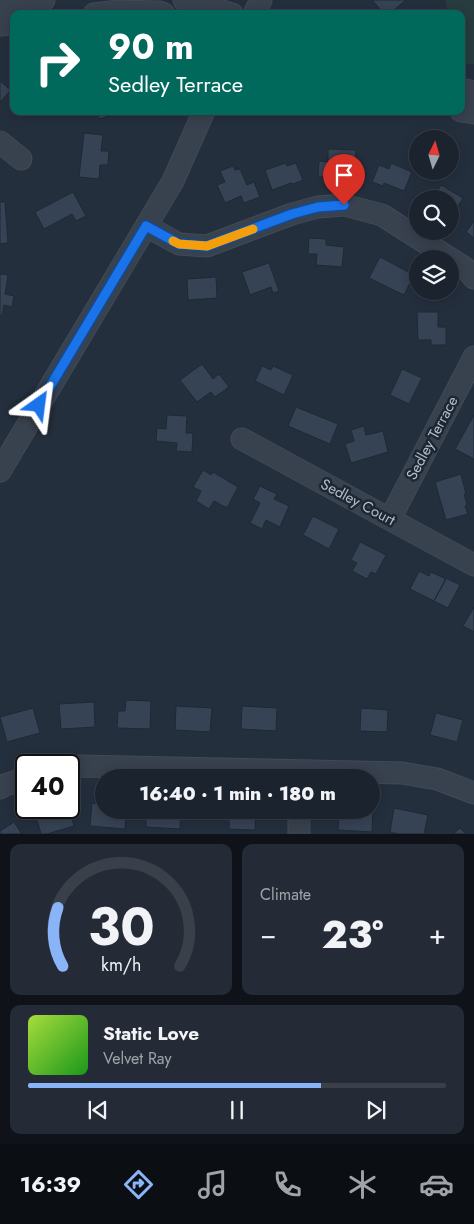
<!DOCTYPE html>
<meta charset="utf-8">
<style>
body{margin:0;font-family:Jost,sans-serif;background:#242b36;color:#f1f3f6;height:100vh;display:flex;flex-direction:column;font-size:19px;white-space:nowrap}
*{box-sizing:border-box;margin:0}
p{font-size:16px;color:#a0a4aa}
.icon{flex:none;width:28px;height:28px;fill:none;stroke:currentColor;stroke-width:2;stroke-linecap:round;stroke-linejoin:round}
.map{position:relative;height:834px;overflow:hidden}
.drawer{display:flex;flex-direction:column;gap:10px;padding:10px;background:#0f1319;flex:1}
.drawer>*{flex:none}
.guide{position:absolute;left:10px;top:10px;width:455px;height:105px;border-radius:10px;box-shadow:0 2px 12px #0003,0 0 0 1px #39404a;background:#00695c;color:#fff;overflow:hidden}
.needle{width:32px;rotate:5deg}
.fabs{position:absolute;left:409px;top:130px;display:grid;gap:10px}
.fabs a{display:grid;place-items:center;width:50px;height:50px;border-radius:50%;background:#1b232e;box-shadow:0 2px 12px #0003,0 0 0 1px #39404a;font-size:25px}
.speed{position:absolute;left:15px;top:754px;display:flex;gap:10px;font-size:25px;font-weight:700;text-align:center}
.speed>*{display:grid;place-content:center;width:65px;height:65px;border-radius:50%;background:#1b232e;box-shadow:0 2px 12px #0003,0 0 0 1px #39404a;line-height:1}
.speed .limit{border:2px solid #111;border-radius:8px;background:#fff;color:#111}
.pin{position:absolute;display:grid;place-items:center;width:42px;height:42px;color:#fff;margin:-51px -21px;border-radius:50% 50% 50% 0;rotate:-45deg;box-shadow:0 0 5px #0007}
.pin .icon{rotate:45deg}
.me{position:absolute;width:55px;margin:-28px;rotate:31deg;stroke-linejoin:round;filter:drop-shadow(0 0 4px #0008)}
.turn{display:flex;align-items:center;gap:18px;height:105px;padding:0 15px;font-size:22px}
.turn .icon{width:65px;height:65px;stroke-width:2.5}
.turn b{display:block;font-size:35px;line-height:42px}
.big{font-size:38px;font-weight:800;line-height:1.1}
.drawer .widget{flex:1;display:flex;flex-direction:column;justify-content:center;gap:8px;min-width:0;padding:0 18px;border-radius:10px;background:#242b36}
.drawer .dial{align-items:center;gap:0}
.dial svg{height:130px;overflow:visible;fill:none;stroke:#39404a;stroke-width:7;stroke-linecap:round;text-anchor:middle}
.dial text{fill:#f1f3f6;stroke:none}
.song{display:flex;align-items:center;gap:15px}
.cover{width:60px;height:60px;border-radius:8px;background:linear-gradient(135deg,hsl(80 70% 55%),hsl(120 70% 35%))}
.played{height:5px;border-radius:2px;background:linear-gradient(90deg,#8ab4f8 70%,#39404a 70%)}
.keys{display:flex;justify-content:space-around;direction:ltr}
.heat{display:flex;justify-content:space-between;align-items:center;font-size:28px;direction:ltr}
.drawer .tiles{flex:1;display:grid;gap:10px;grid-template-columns:1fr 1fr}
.widget:last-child{grid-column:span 2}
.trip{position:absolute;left:95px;top:769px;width:285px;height:50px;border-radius:25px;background:#1b232e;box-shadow:0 2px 12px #0003,0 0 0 1px #39404a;font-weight:800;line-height:50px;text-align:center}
.dock{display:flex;height:80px;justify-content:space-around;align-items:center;background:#0b0e12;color:#a0a4aa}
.dock .icon{width:35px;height:35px}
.dock .selected{color:#8ab4f8}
.dock b{font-size:22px;color:#f1f3f6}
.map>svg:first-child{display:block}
.green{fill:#263c3f}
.building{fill:#364354;stroke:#1f2835}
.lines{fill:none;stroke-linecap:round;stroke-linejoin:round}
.minor-casing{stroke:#414a57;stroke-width:23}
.minor{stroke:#38414e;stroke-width:21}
.route-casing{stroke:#114b97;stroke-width:12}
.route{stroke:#1a73e8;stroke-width:9}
.slow{stroke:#f59e0b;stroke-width:9}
.labels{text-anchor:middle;stroke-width:5;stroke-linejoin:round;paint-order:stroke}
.street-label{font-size:15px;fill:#b4bcc9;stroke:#1d2633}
</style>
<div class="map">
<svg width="474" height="834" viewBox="0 0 474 834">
<rect width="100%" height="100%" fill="#242f3e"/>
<path class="green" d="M445 0H474V64L461 65V14H448Z"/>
<path class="building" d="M374 0H406L389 14H384L373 1Z
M0 81 11 90 0 102Z
M97 111H115L116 114 99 119Z
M84 133 103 135 101 151H109L108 165H100L99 179 79 177Z
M328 149 356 150 354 172H337L336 177H318L319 161 328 162Z
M286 163 287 166 296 163 303 180 293 184 291 183 272 190 265 170Z
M391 163 412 172 404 191 384 183 383 186 372 182 379 165 389 169Z
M233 166 235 170 240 169 247 185 254 182 260 197 244 203 241 196 225 203 217 185 225 182 220 171Z
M441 185 463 198 452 216 450 215V199H420L425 190 434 196Z
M73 192 86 216 76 221 72 214 44 229 35 212Z
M0 202H5L8 243 0 244Z
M474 221V238L466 232Z
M309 238 326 239V245L344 247 342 267 316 265 317 254H308Z
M380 257 414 275 404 295 369 278Z
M269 263 279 291 273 293 271 287 250 295 242 272Z
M0 274 8 275 5 294 14 296 12 307 4 305 2 316H0Z
M216 277 217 298 188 300 187 279Z
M417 312H438V327H446V345H431V340H418Z
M202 364 213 379 219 374 229 387 215 397 211 392 197 402 180 380Z
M262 366 271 370 273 366 293 375 284 395 255 381Z
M402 369 422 378 409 404 390 395Z
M296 407 338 424 330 444 288 426Z
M167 415 187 416 186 433H193L192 452 176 451 177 443 156 441 157 428 166 429Z
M474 415V459L455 449Z
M364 426 366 435 383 431 388 452 351 463 345 444 354 441 351 430Z
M203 470 211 475 213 472 238 487 227 508 214 501 209 509 196 501 201 491 193 487Z
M461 474 466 494H464L467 504 465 506 468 514 446 520 435 482Z
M260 486 277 494 274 499 289 506 280 527 266 520 262 529 250 523 260 503 253 499Z
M313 516 339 529 329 549 303 535Z
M360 542 386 555 376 574 371 572 367 579 352 571 357 563 351 560Z
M419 571 429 576 431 572 446 579 434 601 410 589Z
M446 578 460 585 448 608 434 601Z
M474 607V632L463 626Z
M126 700 151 701 150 729 117 728 118 711H125Z
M94 702 95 727 61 729 59 704Z
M176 706 212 708 210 732 175 730Z
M242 706 277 708 276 731 241 729Z
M33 708 40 733 7 742 0 717Z
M361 708 388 710 387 732 360 731Z
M436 713 463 720 457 742 430 735Z
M92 803 104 804V810H126L125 829 90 826Z
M371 806H373L372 832 338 830 339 810H371Z
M69 807 74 826 47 834H41L35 813 52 808Z
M394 808 428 815 424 834H398L390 832Z
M146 810H181L180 829 146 827Z
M229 810H256L255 830 229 829Z
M14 822 22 834H0V831Z
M460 828 466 834H453Z"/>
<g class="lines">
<defs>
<path id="minor" d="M184 0 232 14
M0 5 44 0
M94 14 118 11 159 12 164 14
M254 14 261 0
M0 25 14 24
M461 89 474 92
M461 111 474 113
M0 142 21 159
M146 226 179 244 207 246 292 214 318 207 344 205 382 215 465 268 474 278
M242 439 474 565
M0 471 173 181 204 111
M390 519 474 357
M69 768 79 766 402 773 437 779 474 793
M0 788 5 785 26 778
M299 810V834"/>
</defs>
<use href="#minor" class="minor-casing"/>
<use href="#minor" class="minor"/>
</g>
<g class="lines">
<defs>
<path id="route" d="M39 405 146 226 179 244 207 246 292 214 318 207 344 205"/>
</defs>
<use href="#route" class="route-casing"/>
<use href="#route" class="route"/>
<path class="slow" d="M173 241 179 244 207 246 253 229"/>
</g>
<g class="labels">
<g class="street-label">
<text transform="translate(432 438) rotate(-62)" y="5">Sedley Terrace</text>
<text transform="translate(358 502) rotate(28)" y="5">Sedley Court</text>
</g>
</g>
</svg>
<div class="fabs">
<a><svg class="needle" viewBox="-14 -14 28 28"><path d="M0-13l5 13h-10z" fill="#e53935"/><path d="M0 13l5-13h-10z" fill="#a0a4aa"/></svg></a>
<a><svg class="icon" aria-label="search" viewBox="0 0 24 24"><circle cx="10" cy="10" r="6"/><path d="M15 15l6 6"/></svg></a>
<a><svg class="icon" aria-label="layers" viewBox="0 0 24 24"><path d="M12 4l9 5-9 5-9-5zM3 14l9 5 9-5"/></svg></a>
</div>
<div class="speed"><div class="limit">40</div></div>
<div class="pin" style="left:344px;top:205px;background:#d93025"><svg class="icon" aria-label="arrive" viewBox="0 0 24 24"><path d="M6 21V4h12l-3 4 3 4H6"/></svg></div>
<svg class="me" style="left:39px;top:405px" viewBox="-20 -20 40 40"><path d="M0-17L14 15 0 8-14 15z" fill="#1a73e8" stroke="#fff" stroke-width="4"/></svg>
<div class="trip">16:40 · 1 min · 180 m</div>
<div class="guide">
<div class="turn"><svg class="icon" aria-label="right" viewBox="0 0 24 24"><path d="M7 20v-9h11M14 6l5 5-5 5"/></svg><div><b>90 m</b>Sedley Terrace</div></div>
</div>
</div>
<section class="drawer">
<div class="tiles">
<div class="widget dial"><svg viewBox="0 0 100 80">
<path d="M14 69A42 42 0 1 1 86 69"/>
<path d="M14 69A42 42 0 0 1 11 33" stroke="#8ab4f8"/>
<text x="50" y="56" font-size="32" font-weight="700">30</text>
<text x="50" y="72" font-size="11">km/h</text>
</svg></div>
<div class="widget"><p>Climate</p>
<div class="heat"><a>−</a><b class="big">23°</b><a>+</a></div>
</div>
<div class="widget">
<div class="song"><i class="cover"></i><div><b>Static Love</b><p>Velvet Ray</p></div></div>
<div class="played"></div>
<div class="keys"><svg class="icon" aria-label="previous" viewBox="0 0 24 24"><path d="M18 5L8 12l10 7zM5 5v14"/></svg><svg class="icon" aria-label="pause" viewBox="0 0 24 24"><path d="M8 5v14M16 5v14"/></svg><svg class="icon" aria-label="next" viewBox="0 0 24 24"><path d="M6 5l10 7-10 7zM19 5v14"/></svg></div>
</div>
</div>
</section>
<nav class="dock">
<b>16:39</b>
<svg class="icon selected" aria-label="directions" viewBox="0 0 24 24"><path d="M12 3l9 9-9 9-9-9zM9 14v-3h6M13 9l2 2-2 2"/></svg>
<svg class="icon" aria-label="music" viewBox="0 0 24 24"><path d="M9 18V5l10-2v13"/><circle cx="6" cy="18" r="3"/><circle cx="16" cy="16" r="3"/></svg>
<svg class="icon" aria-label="phone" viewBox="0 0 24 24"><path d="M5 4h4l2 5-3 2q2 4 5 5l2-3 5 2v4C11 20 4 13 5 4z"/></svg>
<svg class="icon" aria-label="climate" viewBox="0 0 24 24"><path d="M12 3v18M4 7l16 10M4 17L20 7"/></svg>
<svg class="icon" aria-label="car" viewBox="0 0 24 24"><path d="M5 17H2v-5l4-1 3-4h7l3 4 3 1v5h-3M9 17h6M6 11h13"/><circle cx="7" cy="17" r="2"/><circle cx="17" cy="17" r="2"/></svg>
</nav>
